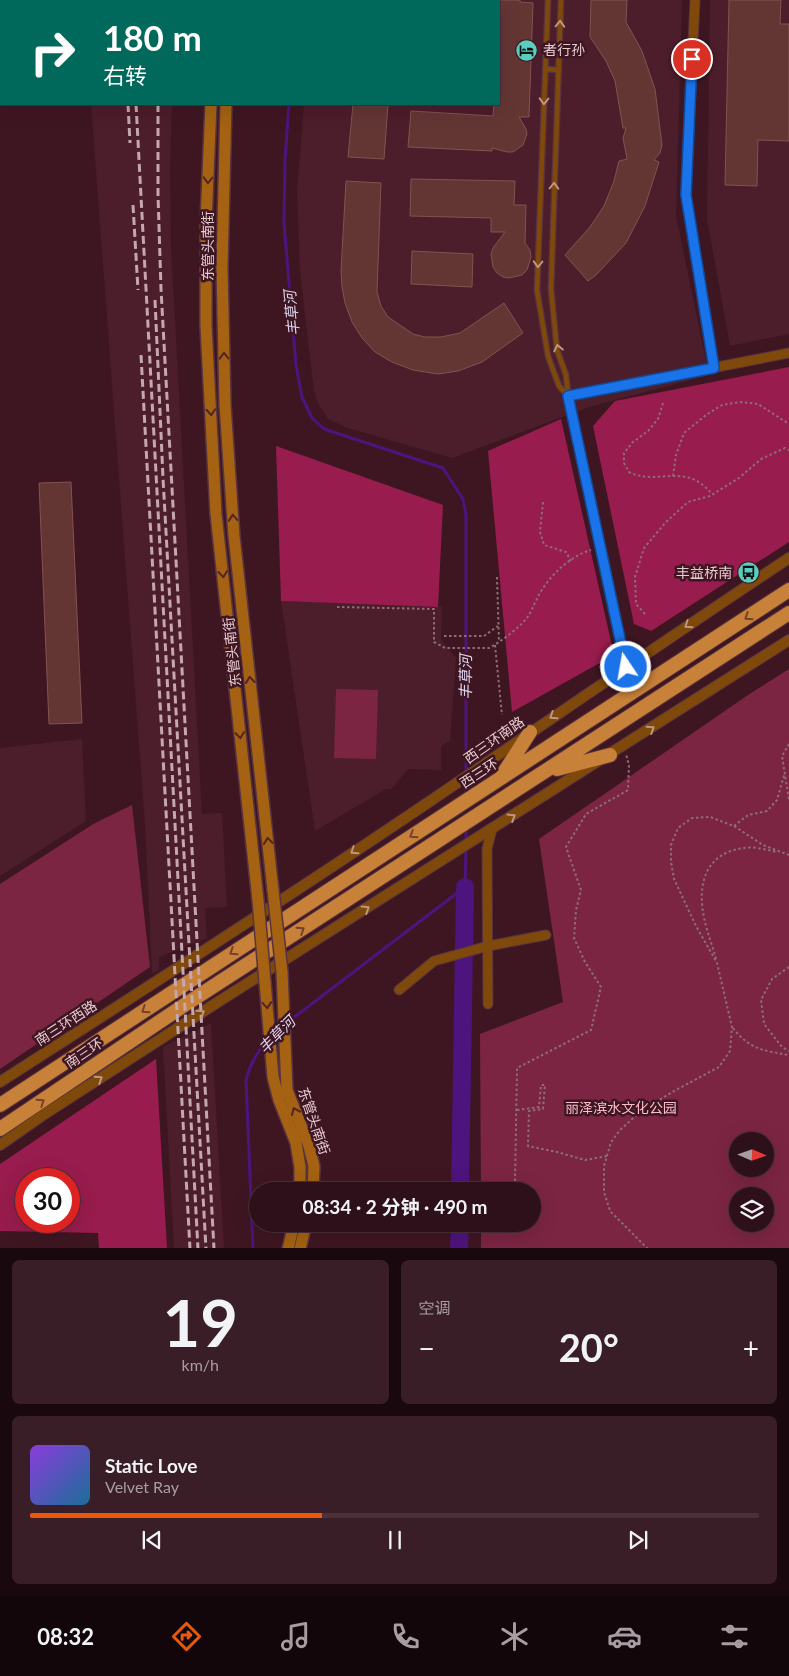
<!DOCTYPE html>
<html lang="zh">
<meta charset="utf-8">
<style>
body{margin:0;font-family:Lato,"Noto Sans SC",sans-serif;background:#3a1e27;color:#f1f3f6;height:100vh;display:flex;flex-direction:column;font-size:19px;white-space:nowrap}
*{box-sizing:border-box;margin:0}
p{font-size:16px;color:#a79da2}
.icon{flex:none;width:28px;height:28px;fill:none;stroke:currentColor;stroke-width:2;stroke-linecap:round;stroke-linejoin:round}
.map{position:relative;height:1248px;overflow:hidden}
.drawer{display:flex;flex-direction:column;gap:12px;padding:12px;background:#19090e;flex:1}
.drawer>*{flex:none}
.banner{position:absolute;left:0px;top:0px;width:500px;height:105px;box-shadow:0 5px 20px #0002,0 0 0 1px #493039;background:#00695c;color:#fff;overflow:hidden}
.needle{width:32px;rotate:92deg}
.tools{position:absolute;left:729px;top:1132px;display:grid;gap:10px}
.tools a{display:grid;place-items:center;width:45px;height:45px;border-radius:50%;background:#2e101a;box-shadow:0 5px 20px #0002,0 0 0 1px #493039;font-size:25px}
.speed{position:absolute;left:15px;top:1168px;display:flex;gap:10px;font-size:25px;font-weight:700;text-align:center}
.speed>*{display:grid;place-content:center;width:65px;height:65px;border-radius:50%;background:#2e101a;box-shadow:0 5px 20px #0002,0 0 0 1px #493039;line-height:1}
.speed .limit{border:8px solid #d22;background:#fff;color:#111}
.pin{position:absolute;display:grid;place-items:center;width:42px;height:42px;color:#fff;margin:-21px;border:2px solid #fff;border-radius:50%;box-shadow:0 1px 5px #0007}
.me{position:absolute;width:55px;margin:-28px;rotate:348deg;stroke-linejoin:round;filter:drop-shadow(0 0 4px #0008)}
.turn{display:flex;align-items:center;gap:18px;height:105px;padding:0 20px;font-size:22px}
.turn .icon{width:65px;height:65px;stroke-width:2.5}
.turn b{display:block;font-size:35px;line-height:42px}
.big{font-size:38px;font-weight:700;line-height:1.1}
.drawer .tile{flex:1;display:flex;flex-direction:column;justify-content:center;gap:8px;min-width:0;padding:0 18px;border-radius:8px;background:#3a1e27}
.drawer .dial{align-items:center;gap:0}
.dial b{font-size:65px;line-height:1}
.song{display:flex;align-items:center;gap:15px}
.cover{width:60px;height:60px;border-radius:8px;background:linear-gradient(135deg,hsl(270 70% 55%),hsl(200 70% 35%))}
.played{height:5px;border-radius:2px;background:linear-gradient(90deg,#ea580c 40%,#493039 40%)}
.keys{display:flex;justify-content:space-around;direction:ltr}
.heat{display:flex;justify-content:space-between;align-items:center;font-size:28px;direction:ltr}
.drawer .tiles{flex:1;display:grid;gap:12px;grid-template-columns:1fr 1fr}
.tile:last-child{grid-column:span 2}
.trip{position:absolute;left:249px;top:1182px;width:292px;height:50px;border-radius:25px;background:#2e101a;box-shadow:0 5px 20px #0002,0 0 0 1px #493039;font-weight:700;line-height:50px;text-align:center}
.tabs{display:flex;height:80px;justify-content:space-around;align-items:center;background:#12060a;color:#a79da2}
.tabs .icon{width:35px;height:35px}
.tabs .active{color:#ea580c}
.tabs b{font-size:22px;color:#f1f3f6}
.map>svg:first-child{display:block}
.built{fill:#4c1d2b}
.green{fill:#7b2543;fill-rule:evenodd}
.forest{fill:#981c4d;fill-rule:evenodd}
.lines{fill:none;stroke-linecap:round;stroke-linejoin:round}
.stream{stroke:#4d147d;stroke-width:3}
.river{stroke:#4d147d;stroke-width:18}
.building{fill:#633634;stroke:#825350}
.service-casing{stroke:#59333e;stroke-width:7}
.minor-casing{stroke:#59333e;stroke-width:11}
.tertiary-casing{stroke:#59333e;stroke-width:12}
.secondary-casing{stroke:#59333e;stroke-width:14}
.trunk-casing{stroke:#59333e;stroke-width:16}
.path{stroke:#8e6c75;stroke-width:2;stroke-dasharray:2.5 2.5;stroke-linecap:butt}
.service{stroke:#7e490a;stroke-width:4.5}
.minor{stroke:#7e490a;stroke-width:9}
.tertiary{stroke:#7e490a;stroke-width:10}
.secondary{stroke:#a46212;stroke-width:11}
.trunk{stroke:#c88138;stroke-width:14}
.rail{stroke:#c5a7ae;stroke-width:3;stroke-dasharray:8 4;stroke-linecap:butt}
.secondary-bridge-casing{stroke:#59333e;stroke-width:14;stroke-linecap:butt}
.secondary-bridge{stroke:#a46212;stroke-width:11}
.oneway{stroke:#bd9781}
.oneway2{stroke:#52251f}
.oneway3{stroke:#75412b}
.route-casing{stroke:#114b97;stroke-width:12}
.route{stroke:#1a73e8;stroke-width:9}
.labels{text-anchor:middle;stroke-width:5;stroke-linejoin:round;paint-order:stroke}
.poi-label{font-size:14px;fill:#e7cbd1;stroke:#3e1622;text-anchor:start}
.street-label{font-size:14px;fill:#e7cbd1;stroke:#3e1622}
.park-label{font-size:14px;fill:#fdbccb;stroke:#3e1622}
.water-label{font-size:15px;font-style:italic;fill:#dfd4ef;stroke:#3e1622}
</style>
<div class="map">
<svg width="789" height="1249" viewBox="0 0 789 1249">
<rect width="100%" height="100%" fill="#3e1622"/>
<path class="built" d="M312 0H682L676 216 709 375 589 407 452 458 348 428 328 419 319 405 314 392 300 271 297 190 304 104H499V1H312Z
M710 0H789V334L730 346 707 219Z
M91 104H172L170 168 171 247 202 814 222 813 227 907 205 908 207 938 159 957V970L152 973 145 824Z
M281 601 438 607 442 606 441 640 456 658 450 741 441 746V770L408 769 391 789H386L315 831Z
M82 739 86 821 0 876V748Z
M211 1023 224 1248H174L163 1047Z"/>
<path class="green" d="M789 669V1248H481V1224H532V1191H481L480 1034 563 1002 539 839 748 695ZM738 1141H765V1169H738ZM738 1196H765V1224H738Z
M336 689 378 690 376 759 334 758Z
M132 805 150 967 0 1069V884L95 823Z"/>
<path class="forest" d="M789 367V542L651 631 634 624 593 426 615 401Z
M561 419 614 655 512 712 488 451Z
M276 446 443 505 438 607 281 601Z
M156 1059 167 1248H99L98 1233 0 1231V1164ZM26 1179H69V1221H26Z"/>
<g class="lines">
<path class="stream" d="M298 1 299 0
M289 104 285 159 284 224 296 365 302 397 312 418 324 429 443 468 463 499 466 515V775
M466 797V781
M466 842V828
M288 1022 465 887 466 848
M253 1249 246 1080C250 1064 256 1053 267 1041"/>
<path class="river" d="M460 1191 465 887
M459 1249 460 1224"/>
</g>
<path class="building" d="M499 0H520V2L533 3 529 117H519L526 129 527 134 523 145 513 152H507L492 148V151L408 147 411 111 493 116 494 104H499Z
M591 0H627L626 22 642 51 655 89 662 145 660 153 654 160 659 162 645 206 626 243 596 275 588 281 565 255 590 227 604 206 614 181 619 161 627 159 623 138 626 128H623L615 81 606 61 590 37Z
M729 0H781L780 24H789V141L758 140 757 186 725 185Z
M353 104H388L384 159 348 157Z
M411 179 515 181 514 205H526L525 243 530 250 531 257 527 270 522 275 509 278 503 277 497 273 493 267 491 254 493 248 505 232H491V218L410 216Z
M346 181 381 183 377 292 381 306 388 317 413 334 425 337H441L460 333 504 303 523 333 482 362 458 371 438 374 413 370 392 362 375 352 362 338 352 322 345 303 342 287 341 271Z
M412 251 473 254 472 287 411 284Z
M71 482 82 723 49 724 39 483Z"/>
<g class="lines">
<defs>
<path id="service" d="M548 0 537 290 548 356 559 386 568 396
M561 0 551 289 557 350 566 375 568 394
M545 69 559 70"/>
<path id="minor" d="M695 0 686 195 714 368
M626 667 568 396 789 353
M399 990 434 961 488 946 546 935
M488 1004 487 849 492 829"/>
<path id="tertiary" d="M0 1082C157 981 315 880 470 774 576 702 682 629 789 558
M0 1145 43 1115 221 1000 789 640"/>
<path id="secondary" d="M216 1V0
M230 1V0
M211 104 206 222V326L216 514 258 900
M226 104 222 267 225 405 234 536 273 890
M282 972 287 1090 309 1146 314 1166 313 1191
M265 982 273 1077 279 1100 296 1143 300 1167V1191
M288 1249 294 1224
M300 1249 306 1224"/>
<path id="trunk" d="M557 769 610 755
M503 774 530 732
M0 1105 789 590
M0 1129 186 1004 789 613"/>
</defs>
<use href="#service" class="service-casing"/>
<use href="#minor" class="minor-casing"/>
<use href="#tertiary" class="tertiary-casing"/>
<use href="#secondary" class="secondary-casing"/>
<use href="#trunk" class="trunk-casing"/>
<path class="path" d="M663 403 658 419 648 431 633 442 624 453V463L629 472C650 483 672 471 693 479 700 482 707 488 712 494
M673 476 676 455 684 433 706 415 722 405 741 402 758 404 789 424
M543 502 540 532 544 545 566 552 571 561
M497 577 499 642
M337 607 434 609V642L445 648H489C499 643 519 628 526 619 531 613 533 606 537 599 546 579 569 556 591 550
M645 614 636 604 635 577 644 548 666 522 688 502 710 496 739 478 761 459 785 448 789 450
M444 636H484L498 626
M495 645 502 715
M789 744 782 756 789 800
M734 826 748 815 767 811 777 800 785 772
M716 959C713 947 708 935 705 922 697 889 702 854 743 848 754 846 767 850 777 852
M789 967 772 979 761 1000 764 1024 782 1047 789 1051
M733 1028C749 1049 764 1051 789 1055
M517 1110 539 1107 541 1085H545L543 1109 529 1111 528 1146 557 1152 585 1160 607 1156
M515 1181 517 1068 591 1030 601 987 585 962 574 938 576 910 581 890 566 847 586 814 628 790 629 765 626 754
M648 1249 610 1211 604 1192V1166L611 1142 620 1130 641 1111 674 1091 719 1067 730 1051 732 1027 717 963 696 926 674 879 671 862V845L678 828 692 818 710 817 734 826 763 845 789 855"/>
<use href="#service" class="service"/>
<use href="#minor" class="minor"/>
<use href="#tertiary" class="tertiary"/>
<use href="#secondary" class="secondary"/>
<use href="#trunk" class="trunk"/>
<path class="rail" d="M123 0V1
M132 1V0
M154 1V0
M161 1V0
M128 104 130 143
M136 104 198 1249
M158 104V195L161 289 214 1249
M133 205 138 290
M155 300 163 478 206 1249
M141 355 190 1249"/>
<defs>
<path id="secondary-bridge" d="M273 890 282 972
M258 900 265 982"/>
</defs>
<use href="#secondary-bridge" class="secondary-bridge-casing"/>
<use href="#secondary-bridge" class="secondary-bridge"/>
</g>
<defs><path id="oneway-chevron" d="M-2-3.5L2.5 0L-2 3.5" fill="none" stroke-width="1.6" stroke-linecap="round" stroke-linejoin="round" transform="scale(1.25)"/></defs>
<g class="oneway">
<use href="#oneway-chevron" transform="translate(560 24) rotate(-88)"/>
<use href="#oneway-chevron" transform="translate(544 101) rotate(92)"/>
<use href="#oneway-chevron" transform="translate(554 186) rotate(-88)"/>
<use href="#oneway-chevron" transform="translate(538 264) rotate(92)"/>
<use href="#oneway-chevron" transform="translate(558 348) rotate(-102)"/>
<use href="#oneway-chevron" transform="translate(688 625) rotate(146)"/>
<use href="#oneway-chevron" transform="translate(553 716) rotate(146)"/>
<use href="#oneway-chevron" transform="translate(651 729) rotate(-33)"/>
<use href="#oneway-chevron" transform="translate(512 817) rotate(-32)"/>
<use href="#oneway-chevron" transform="translate(354 851) rotate(146)"/>
<use href="#oneway-chevron" transform="translate(366 909) rotate(-32)"/>
<use href="#oneway-chevron" transform="translate(201 1013) rotate(-33)"/>
<use href="#oneway-chevron" transform="translate(99 1079) rotate(-33)"/>
</g>
<g class="oneway2">
<use href="#oneway-chevron" transform="translate(208 180) rotate(92)"/>
<use href="#oneway-chevron" transform="translate(224 356) rotate(-91)"/>
<use href="#oneway-chevron" transform="translate(211 412) rotate(87)"/>
<use href="#oneway-chevron" transform="translate(233 518) rotate(-94)"/>
<use href="#oneway-chevron" transform="translate(223 574) rotate(84)"/>
<use href="#oneway-chevron" transform="translate(250 680) rotate(-96)"/>
<use href="#oneway-chevron" transform="translate(240 735) rotate(84)"/>
<use href="#oneway-chevron" transform="translate(268 841) rotate(-96)"/>
<use href="#oneway-chevron" transform="translate(267 1005) rotate(85)"/>
<use href="#oneway-chevron" transform="translate(295 1111) rotate(-113)"/>
</g>
<g class="oneway3">
<use href="#oneway-chevron" transform="translate(748 617) rotate(147)"/>
<use href="#oneway-chevron" transform="translate(413 835) rotate(147)"/>
<use href="#oneway-chevron" transform="translate(301 930) rotate(-33)"/>
<use href="#oneway-chevron" transform="translate(233 952) rotate(147)"/>
<use href="#oneway-chevron" transform="translate(145 1010) rotate(147)"/>
<use href="#oneway-chevron" transform="translate(41 1102) rotate(-34)"/>
</g>
<g class="lines">
<defs>
<path id="route" d="M626 667 568 396 714 368 686 195 692 59"/>
</defs>
<use href="#route" class="route-casing"/>
<use href="#route" class="route"/>
</g>
<defs>
<symbol id="hotel-disc" viewBox="-11 -11 22 22"><circle r="9.5" fill="#59cebe" stroke="#3e1622"/><path d="M-6-4.5h1.5V1H6V5H4.5V3h-9V5H-6ZM-4 0a1.8 1.8 0 1 1 3.6 0ZM.5 0V-2.5h3Q6-2.5 6 0Z" fill="#111"/></symbol>
<symbol id="bus-disc" viewBox="-11 -11 22 22"><circle r="9.5" fill="#59cebe" stroke="#3e1622"/><path d="M-5-6H5V4H4V6H2V4H-2V6H-4V4H-5ZM-3.5-4V0h7V-4ZM-3.5 1.2v1.5H-2V1.2ZM2 1.2v1.5H3.5V1.2Z" fill="#111"/></symbol>
</defs>
<g fill-rule="evenodd">
<use href="#hotel-disc" x="514" y="38" width="25" height="25"/>
<use href="#bus-disc" x="736" y="560" width="25" height="25"/>
</g>
<g class="labels">
<g class="poi-label">
<text x="543" y="55">者行孙</text>
<text x="732" y="578" text-anchor="end">丰益桥南</text>
</g>
<g class="street-label">
<text transform="translate(208 246) rotate(-90)" y="5">东管头南街</text>
<text transform="translate(232 652) rotate(-96)" y="5">东管头南街</text>
<text transform="translate(494 740) rotate(-35)" y="5">西三环南路</text>
<text transform="translate(479 773) rotate(-33)" y="5">西三环</text>
<text transform="translate(66 1023) rotate(-33)" y="5">南三环西路</text>
<text transform="translate(84 1053) rotate(-34)" y="5">南三环</text>
<text transform="translate(314 1121) rotate(71)" y="5">东管头南街</text>
</g>
<g class="park-label">
<text x="621" y="1113">丽泽滨水文化公园</text>
</g>
<g class="water-label">
<text transform="translate(292 313) rotate(-95)" y="5">丰草河</text>
<text transform="translate(466 677) rotate(-90)" y="5">丰草河</text>
<text transform="translate(277 1035) rotate(-45)" y="5">丰草河</text>
</g>
</g>
</svg>
<div class="tools">
<a><svg class="needle" viewBox="-14 -14 28 28"><path d="M0-13l5 13h-10z" fill="#e53935"/><path d="M0 13l5-13h-10z" fill="#a79da2"/></svg></a>
<a><svg class="icon" aria-label="layers" viewBox="0 0 24 24"><path d="M12 4l9 5-9 5-9-5zM3 14l9 5 9-5"/></svg></a>
</div>
<div class="speed"><div class="limit">30</div></div>
<div class="pin" style="left:692px;top:59px;background:#d93025"><svg class="icon" aria-label="arrive" viewBox="0 0 24 24"><path d="M6 21V4h12l-3 4 3 4H6"/></svg></div>
<svg class="me" style="left:626px;top:667px" viewBox="-20 -20 40 40"><circle r="17" fill="#1a73e8" stroke="#fff" stroke-width="3"/><path d="M0-11L8 9 0 5-8 9z" fill="#fff"/></svg>
<div class="trip">08:34 · 2 分钟 · 490 m</div>
<div class="banner">
<div class="turn"><svg class="icon" aria-label="right" viewBox="0 0 24 24"><path d="M7 20v-9h11M14 6l5 5-5 5"/></svg><div><b>180 m</b>右转</div></div>
</div>
</div>
<section class="drawer">
<div class="tiles">
<div class="tile dial"><b>19</b><p>km/h</p></div>
<div class="tile"><p>空调</p>
<div class="heat"><a>−</a><b class="big">20°</b><a>+</a></div>
</div>
<div class="tile">
<div class="song"><i class="cover"></i><div><b>Static Love</b><p>Velvet Ray</p></div></div>
<div class="played"></div>
<div class="keys"><svg class="icon" aria-label="previous" viewBox="0 0 24 24"><path d="M18 5L8 12l10 7zM5 5v14"/></svg><svg class="icon" aria-label="pause" viewBox="0 0 24 24"><path d="M8 5v14M16 5v14"/></svg><svg class="icon" aria-label="next" viewBox="0 0 24 24"><path d="M6 5l10 7-10 7zM19 5v14"/></svg></div>
</div>
</div>
</section>
<nav class="tabs">
<b>08:32</b>
<svg class="icon active" aria-label="directions" viewBox="0 0 24 24"><path d="M12 3l9 9-9 9-9-9zM9 14v-3h6M13 9l2 2-2 2"/></svg>
<svg class="icon" aria-label="music" viewBox="0 0 24 24"><path d="M9 18V5l10-2v13"/><circle cx="6" cy="18" r="3"/><circle cx="16" cy="16" r="3"/></svg>
<svg class="icon" aria-label="phone" viewBox="0 0 24 24"><path d="M5 4h4l2 5-3 2q2 4 5 5l2-3 5 2v4C11 20 4 13 5 4z"/></svg>
<svg class="icon" aria-label="climate" viewBox="0 0 24 24"><path d="M12 3v18M4 7l16 10M4 17L20 7"/></svg>
<svg class="icon" aria-label="car" viewBox="0 0 24 24"><path d="M5 17H2v-5l4-1 3-4h7l3 4 3 1v5h-3M9 17h6M6 11h13"/><circle cx="7" cy="17" r="2"/><circle cx="17" cy="17" r="2"/></svg>
<svg class="icon" aria-label="filters" viewBox="0 0 24 24"><path d="M4 7h16M4 17h16"/><circle cx="9" cy="7" r="2"/><circle cx="15" cy="17" r="2"/></svg>
</nav>
